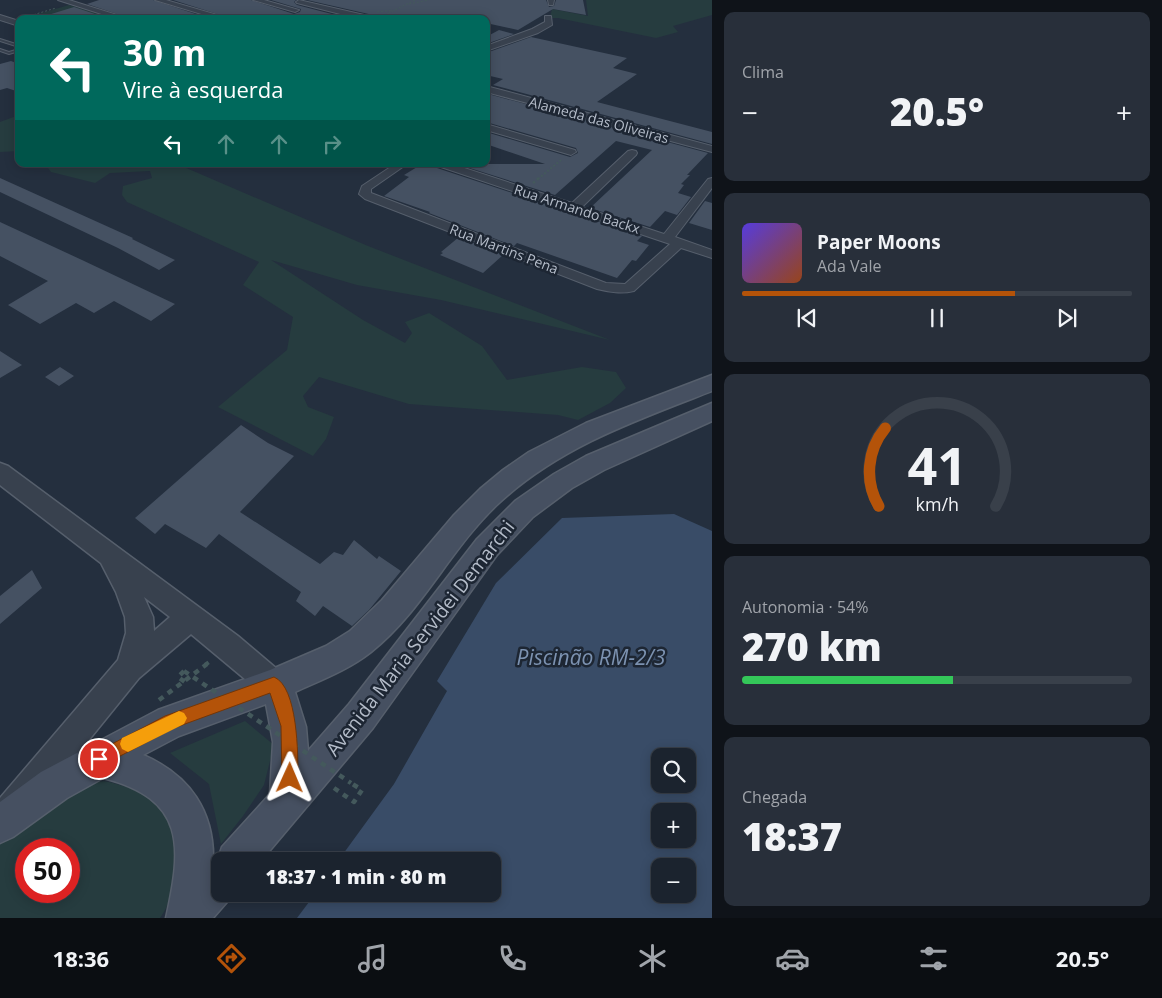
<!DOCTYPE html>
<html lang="pt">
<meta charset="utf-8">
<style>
body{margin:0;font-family:"Open Sans",sans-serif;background:#282f3a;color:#f1f3f6;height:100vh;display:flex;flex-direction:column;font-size:19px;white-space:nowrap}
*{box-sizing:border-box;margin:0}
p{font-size:16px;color:#a0a4aa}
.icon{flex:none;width:28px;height:28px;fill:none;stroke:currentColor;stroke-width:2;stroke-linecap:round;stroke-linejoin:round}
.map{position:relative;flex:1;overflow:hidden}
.details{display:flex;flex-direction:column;gap:12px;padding:12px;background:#0f1319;width:450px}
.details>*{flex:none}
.hud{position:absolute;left:15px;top:15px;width:475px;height:152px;border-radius:10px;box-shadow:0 2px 12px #0003,0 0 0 1px #39404a;background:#00695c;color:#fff;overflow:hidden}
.controls{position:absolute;left:651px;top:748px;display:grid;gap:10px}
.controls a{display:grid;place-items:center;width:45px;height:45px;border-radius:10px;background:#1b232e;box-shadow:0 2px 12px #0003,0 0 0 1px #39404a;font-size:25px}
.speed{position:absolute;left:15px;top:838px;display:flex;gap:10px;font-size:25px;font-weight:700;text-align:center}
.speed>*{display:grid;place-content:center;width:65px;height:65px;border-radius:50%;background:#1b232e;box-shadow:0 2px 12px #0003,0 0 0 1px #39404a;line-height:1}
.speed .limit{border:8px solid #d22;background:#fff;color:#111}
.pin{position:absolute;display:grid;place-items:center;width:42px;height:42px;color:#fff;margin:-21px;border:2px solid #fff;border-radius:50%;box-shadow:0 1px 5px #0007}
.me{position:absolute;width:55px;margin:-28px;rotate:1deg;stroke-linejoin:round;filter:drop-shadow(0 0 4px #0008)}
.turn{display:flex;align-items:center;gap:18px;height:105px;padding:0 25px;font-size:22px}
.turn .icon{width:65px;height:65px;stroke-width:2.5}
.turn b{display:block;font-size:35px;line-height:42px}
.lanes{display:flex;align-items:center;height:48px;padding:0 25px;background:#0003;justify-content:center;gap:25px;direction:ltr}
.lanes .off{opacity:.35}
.big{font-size:38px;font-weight:800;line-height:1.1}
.details .tile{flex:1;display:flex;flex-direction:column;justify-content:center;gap:8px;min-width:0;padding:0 18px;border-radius:10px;background:#282f3a}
.details .dial{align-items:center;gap:0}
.dial svg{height:130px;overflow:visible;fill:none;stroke:#39404a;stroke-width:7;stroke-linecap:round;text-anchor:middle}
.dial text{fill:#f1f3f6;stroke:none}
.song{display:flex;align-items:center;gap:15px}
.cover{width:60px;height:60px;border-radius:8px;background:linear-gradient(135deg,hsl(250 70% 55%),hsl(20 70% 35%))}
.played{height:5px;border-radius:2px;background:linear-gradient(90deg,#b45309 70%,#39404a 70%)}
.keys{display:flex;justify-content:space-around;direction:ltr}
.heat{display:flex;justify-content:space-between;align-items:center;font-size:28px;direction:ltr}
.charge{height:8px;border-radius:4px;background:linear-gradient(90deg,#34c759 54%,#39404a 0)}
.trip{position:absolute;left:211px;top:852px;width:290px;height:50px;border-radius:10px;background:#1b232e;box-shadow:0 2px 12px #0003,0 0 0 1px #39404a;font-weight:800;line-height:50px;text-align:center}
.dock{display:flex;height:80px;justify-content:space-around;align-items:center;background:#0b0e12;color:#a0a4aa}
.dock .icon{width:35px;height:35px}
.dock .active{color:#b45309}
.dock b{font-size:22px;color:#f1f3f6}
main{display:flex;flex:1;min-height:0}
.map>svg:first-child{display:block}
.green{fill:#263c3f;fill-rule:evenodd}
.water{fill:#394c67;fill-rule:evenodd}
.building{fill:#455162}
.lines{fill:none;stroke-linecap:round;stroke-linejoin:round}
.service-casing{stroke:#565f6c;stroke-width:2}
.minor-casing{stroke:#565f6c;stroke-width:2}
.tertiary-casing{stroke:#565f6c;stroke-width:3}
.secondary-casing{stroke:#565f6c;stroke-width:3}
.path-far4{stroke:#44595c;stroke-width:1;stroke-dasharray:2 2;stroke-linecap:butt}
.path-far3{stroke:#44595c;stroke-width:2;stroke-dasharray:2 2;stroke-linecap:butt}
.path-far2{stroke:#44595c;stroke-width:2.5;stroke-dasharray:2.5 2.5;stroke-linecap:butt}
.path-far1{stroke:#44595c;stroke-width:4;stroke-dasharray:4.5 4.5;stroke-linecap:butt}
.path{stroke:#44595c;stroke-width:4.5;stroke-dasharray:5.5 5.5;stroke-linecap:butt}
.service{fill:#38414e;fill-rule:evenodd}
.minor{fill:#38414e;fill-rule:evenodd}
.tertiary{fill:#38414e;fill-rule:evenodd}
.secondary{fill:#465061;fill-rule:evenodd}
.path-bridge{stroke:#44595c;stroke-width:4.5;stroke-dasharray:5.5 5.5;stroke-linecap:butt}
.route{fill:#b45309;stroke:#753606}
.slow{fill:#f59e0b}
.labels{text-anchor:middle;stroke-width:5;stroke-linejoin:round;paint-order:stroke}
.far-street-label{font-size:14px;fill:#b4bcc9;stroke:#1d2633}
.near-street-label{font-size:19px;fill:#b4bcc9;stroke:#1d2633}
.near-water-label{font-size:21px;font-style:italic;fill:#7c92b1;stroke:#1d2633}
</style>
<main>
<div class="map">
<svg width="712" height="918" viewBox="0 0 712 918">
<rect width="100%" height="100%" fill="#242f3e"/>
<path class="green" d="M586 0H712V15L673 26 678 32 656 38 558 18H550L552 9 588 16Z
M69 5 107 16 98 19H21Z
M19 115V151L0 152V122Z
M45 164H177L368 246 610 340 441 300 357 285 271 260 363 320 405 343 412 333 405 322 429 313 482 346 507 380 582 367 616 372 626 388 610 403 578 420 558 415 409 404 319 377 303 396 308 407 334 417 326 439 313 456 218 407 287 350 293 317 243 285 259 262 127 202 122 195 123 186 152 178 150 171 110 173 95 183 51 172Z
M245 721 274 745 264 785 243 816 221 844 209 784 170 753Z
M104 781C143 789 174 805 178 848 179 855 176 864 175 871 172 890 172 901 160 918H0V839L79 786ZM26 849H69V891H26Z"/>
<path class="water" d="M674 514 712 531V918H297L315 894H492V861H338L394 784 447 691 437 681 496 583 562 518ZM660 756H688V784H660ZM660 811H688V839H660ZM660 866H688V894H660Z"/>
<path class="building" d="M99 0H153L211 19H132L87 4Z
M173 0H251L294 14 300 12 301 9 271 0H296L294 2 297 5 351 19H233Z
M307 0H546L549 7 554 6 556 0H583L586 15 553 9 518 30 486 23V19H376L373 15Z
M74 7 110 19H48V15Z
M499 30 514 34 486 44V37Z
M531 37 627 58 613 68 637 74 597 102 712 132V144L493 85 503 79 486 75V53Z
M11 61 19 64V92L7 88 0 90V64Z
M488 94 708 153 687 175H690L681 184 684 185 678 193 691 197 677 215 665 211 650 227 590 208 652 150 616 141 555 195 457 164H545L486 144V132L570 157 578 153 576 148 486 122Z
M422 164H435L437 168 642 236 637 241 649 245 636 261 632 260 617 278 517 243 514 246 429 213 430 212 384 196 409 177 404 175Z
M0 178 133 238 132 239 175 260 159 270 118 248 0 192Z
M705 201 712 203V230L689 223Z
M0 222 82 260 175 304 151 321 114 301 94 313 76 303 40 324 8 305 48 281 0 256Z
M459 237 503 255 483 273 440 255 443 253 441 252Z
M0 351 22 365 0 378Z
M60 367 74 376 59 386 45 377Z
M241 425 268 443 294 456 240 512 320 564 334 552 343 555 354 540 377 559 379 556 401 571 369 610 352 626 323 606 315 616 296 601 301 592 219 534 206 548 165 524 155 534 135 518Z
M32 570 42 588 0 624V596Z"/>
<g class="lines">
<defs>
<path id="service" d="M0 39 19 45V47L0 41Z
M0 49 9 52 19 49V51L9 54 0 51Z"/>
<path id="minor" d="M58 0H69L130 19H117Z
M155 0H166L231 19H218Z
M253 0H264L299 10 295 12Z
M299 0 373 17 374 19H360L297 3 296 2Z
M548 0H554L553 5H549Z
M0 15 19 21V26L0 20Z
M545 16H551L552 25 538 33 486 51V46L532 29 545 22Z
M486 86 712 146V152L486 92Z
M486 124 575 150 576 152 571 155 486 130Z
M632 150 636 151 637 153 636 155 582 207 664 234 708 179 712 178V188L675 237 712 250V258L681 248 634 291C621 294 610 292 597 289L365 199 359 194 362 186 395 164H407L371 189V193L606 283 625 284 670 244 438 166 437 164H452L572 203 628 151Z"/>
<path id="tertiary" d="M0 463 8 466 238 636 284 675 289 685 284 695 274 699 264 695 191 634 139 678 12 835 0 840V798L118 660 126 633 125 617 116 592 101 563 0 485ZM144 597 170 617 154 631 153 617Z"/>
<path id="secondary" d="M712 375V391C637 420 559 447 499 503 451 547 423 611 371 652 348 670 321 680 295 692L306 727 308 751 349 704 477 539 515 501 554 474 586 456 712 403V421L604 470 572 488 533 517 497 555 373 728 261 861H220V894H234L213 918H166C182 846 186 799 103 778L67 798 13 837 0 843V802L41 772 158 710 270 670 326 646 350 631 382 600 454 515 480 489 503 470 529 452 586 423ZM266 704 273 742 270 794 222 847 217 862 213 863C215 812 190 775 143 755L179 736Z"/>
</defs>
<use href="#service" class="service-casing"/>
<use href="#minor" class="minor-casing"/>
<use href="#tertiary" class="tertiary-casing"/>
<use href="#secondary" class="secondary-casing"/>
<path class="path-far4" d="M409 4 429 0
M377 12 393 10
M26 17 56 8
M381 17 415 0"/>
<path class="path-far3" d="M538 179 561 160"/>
<path class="path-far2" d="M533 183 539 178"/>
<path class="path-far1" d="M205 665 212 660"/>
<path class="path" d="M184 671 178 677 185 682
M159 700 207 664
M334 788 354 802 362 790 351 783"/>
<use href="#service" class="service"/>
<use href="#minor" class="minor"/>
<use href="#tertiary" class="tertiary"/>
<use href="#secondary" class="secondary"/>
<path class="path-bridge" d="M184 671 351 783"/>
</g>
<path class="route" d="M274 677C298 687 298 755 298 778L296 783 290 786 285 783 282 778 281 726 270 693 174 728 99 767 93 765 91 759 93 754 165 716Z"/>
<path class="slow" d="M179 711 184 713 187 718 184 724 128 752 122 749 120 744 122 738Z"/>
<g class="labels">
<g class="far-street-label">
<text transform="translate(599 120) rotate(15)" y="5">Alameda das Oliveiras</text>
<text transform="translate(577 209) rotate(18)" y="5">Rua Armando Backx</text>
<text transform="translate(504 249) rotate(21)" y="5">Rua Martins Pena</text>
</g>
<g class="near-street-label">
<text transform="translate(420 638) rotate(-52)" y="7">Avenida Maria Servidei Demarchi</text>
</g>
<g class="near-water-label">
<text x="591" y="665">Piscinão RM-2/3</text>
</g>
</g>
</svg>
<div class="controls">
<a><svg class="icon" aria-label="search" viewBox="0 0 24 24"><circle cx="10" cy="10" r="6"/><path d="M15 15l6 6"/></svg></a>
<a>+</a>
<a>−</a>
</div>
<div class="speed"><div class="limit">50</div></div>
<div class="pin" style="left:99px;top:759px;background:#d93025"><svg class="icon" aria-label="arrive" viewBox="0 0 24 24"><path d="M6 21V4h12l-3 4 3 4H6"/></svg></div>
<svg class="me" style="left:290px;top:778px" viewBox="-20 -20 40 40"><path d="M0-17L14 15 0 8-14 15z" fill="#b45309" stroke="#fff" stroke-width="4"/></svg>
<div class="trip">18:37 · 1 min · 80 m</div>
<div class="hud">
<div class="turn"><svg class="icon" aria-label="left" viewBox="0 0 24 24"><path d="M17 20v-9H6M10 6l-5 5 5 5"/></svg><div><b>30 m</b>Vire à esquerda</div></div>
<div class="lanes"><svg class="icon" aria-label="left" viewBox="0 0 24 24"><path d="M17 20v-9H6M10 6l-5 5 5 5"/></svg><svg class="icon off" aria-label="ahead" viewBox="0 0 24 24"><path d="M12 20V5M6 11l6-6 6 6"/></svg><svg class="icon off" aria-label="ahead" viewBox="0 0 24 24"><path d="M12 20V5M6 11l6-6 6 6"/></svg><svg class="icon off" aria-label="right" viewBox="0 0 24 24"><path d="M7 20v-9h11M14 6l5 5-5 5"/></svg></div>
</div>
</div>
<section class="details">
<div class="tile"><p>Clima</p>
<div class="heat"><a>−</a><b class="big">20.5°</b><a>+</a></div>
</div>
<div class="tile">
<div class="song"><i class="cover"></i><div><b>Paper Moons</b><p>Ada Vale</p></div></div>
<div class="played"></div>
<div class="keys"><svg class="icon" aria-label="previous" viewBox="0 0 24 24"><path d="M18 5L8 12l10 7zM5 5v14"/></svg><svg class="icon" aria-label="pause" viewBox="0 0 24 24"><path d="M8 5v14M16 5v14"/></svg><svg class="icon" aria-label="next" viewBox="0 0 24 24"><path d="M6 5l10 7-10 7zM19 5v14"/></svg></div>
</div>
<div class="tile dial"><svg viewBox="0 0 100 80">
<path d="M14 69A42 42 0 1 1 86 69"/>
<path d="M14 69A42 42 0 0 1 18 21" stroke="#b45309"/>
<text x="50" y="56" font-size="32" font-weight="700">41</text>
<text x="50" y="72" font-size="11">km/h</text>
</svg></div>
<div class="tile"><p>Autonomia · 54%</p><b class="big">270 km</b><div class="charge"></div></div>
<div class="tile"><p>Chegada</p><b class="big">18:37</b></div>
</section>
</main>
<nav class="dock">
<b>18:36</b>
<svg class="icon active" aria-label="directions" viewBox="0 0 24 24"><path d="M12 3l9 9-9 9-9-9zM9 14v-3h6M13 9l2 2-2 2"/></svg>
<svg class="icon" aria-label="music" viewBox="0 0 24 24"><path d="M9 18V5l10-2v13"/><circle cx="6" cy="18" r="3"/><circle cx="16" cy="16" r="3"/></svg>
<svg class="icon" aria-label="phone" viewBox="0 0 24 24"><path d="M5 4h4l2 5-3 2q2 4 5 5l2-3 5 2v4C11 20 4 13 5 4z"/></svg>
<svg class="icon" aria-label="climate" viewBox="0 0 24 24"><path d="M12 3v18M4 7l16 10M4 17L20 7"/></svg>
<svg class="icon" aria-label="car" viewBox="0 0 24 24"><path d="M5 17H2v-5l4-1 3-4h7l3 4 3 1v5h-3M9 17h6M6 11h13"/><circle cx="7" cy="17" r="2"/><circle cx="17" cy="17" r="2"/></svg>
<svg class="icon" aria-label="filters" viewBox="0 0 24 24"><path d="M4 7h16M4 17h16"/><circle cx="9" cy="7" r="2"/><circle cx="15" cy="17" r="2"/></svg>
<b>20.5°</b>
</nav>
